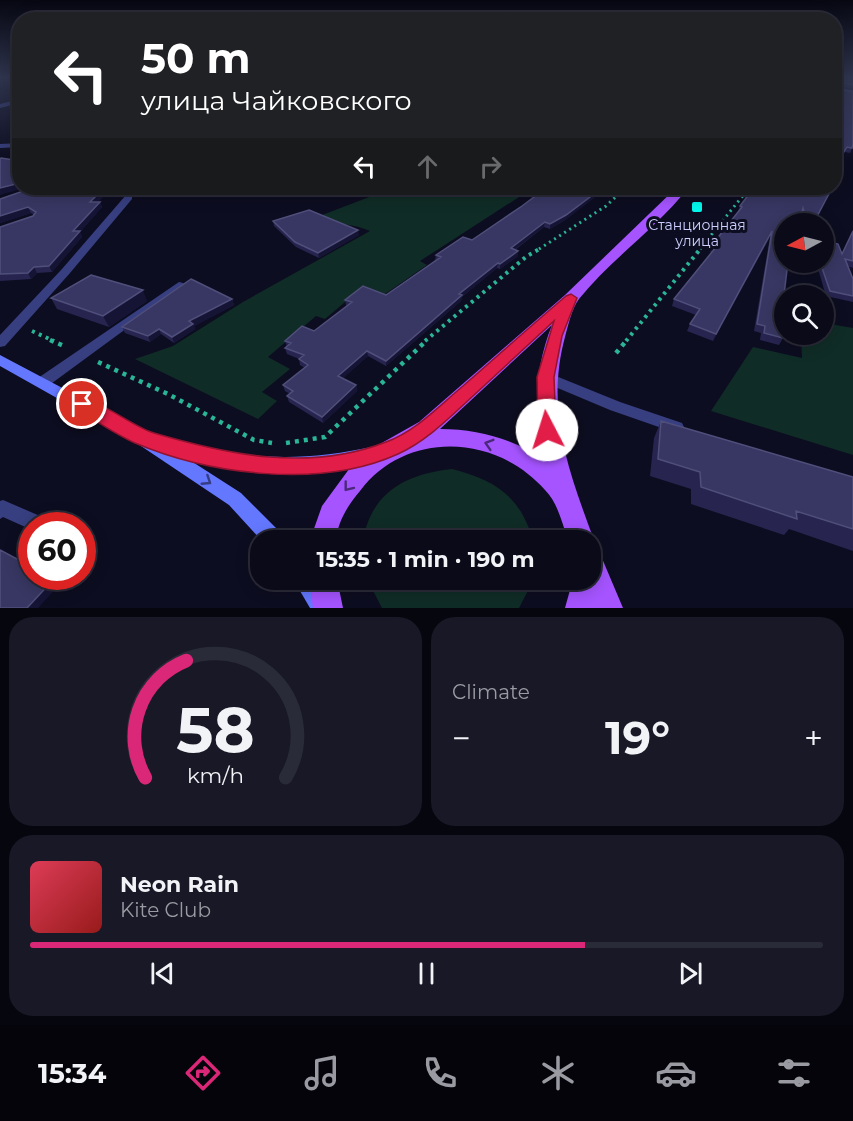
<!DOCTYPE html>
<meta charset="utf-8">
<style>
body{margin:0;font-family:Montserrat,sans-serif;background:#181826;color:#f1f3f6;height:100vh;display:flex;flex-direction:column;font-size:22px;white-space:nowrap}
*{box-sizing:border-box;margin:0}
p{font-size:20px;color:#999aa2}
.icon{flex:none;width:33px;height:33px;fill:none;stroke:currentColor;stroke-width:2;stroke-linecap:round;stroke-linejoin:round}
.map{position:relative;height:608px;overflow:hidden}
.sheet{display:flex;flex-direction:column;gap:9px;padding:9px;background:#06060e;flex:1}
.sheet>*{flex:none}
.top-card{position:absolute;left:12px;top:12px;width:830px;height:183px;border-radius:24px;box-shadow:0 3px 15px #0003,0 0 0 2px #2a2b38;background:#202124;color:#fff;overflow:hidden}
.needle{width:39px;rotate:263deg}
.controls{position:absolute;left:774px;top:213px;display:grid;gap:12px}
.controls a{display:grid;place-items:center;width:60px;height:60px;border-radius:50%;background:#0a0a19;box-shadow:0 3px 15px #0003,0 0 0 2px #2a2b38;font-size:30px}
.speed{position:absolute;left:18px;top:512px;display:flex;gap:12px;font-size:30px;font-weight:700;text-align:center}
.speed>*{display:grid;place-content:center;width:78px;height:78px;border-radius:50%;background:#0a0a19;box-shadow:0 3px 15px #0003,0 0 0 2px #2a2b38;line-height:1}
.speed .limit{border:9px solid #d22;background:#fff;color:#111}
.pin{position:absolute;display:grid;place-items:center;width:51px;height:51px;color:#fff;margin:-26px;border:3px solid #fff;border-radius:50%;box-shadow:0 2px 6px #0007}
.me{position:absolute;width:66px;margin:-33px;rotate:355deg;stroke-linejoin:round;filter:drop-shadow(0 0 4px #0008)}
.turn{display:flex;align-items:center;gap:21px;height:126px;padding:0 30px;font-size:27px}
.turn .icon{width:78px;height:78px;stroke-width:2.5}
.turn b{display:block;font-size:42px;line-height:51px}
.lanes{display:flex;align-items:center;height:57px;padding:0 30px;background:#0003;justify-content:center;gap:30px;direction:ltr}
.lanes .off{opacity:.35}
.big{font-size:45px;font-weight:700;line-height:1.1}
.sheet .widget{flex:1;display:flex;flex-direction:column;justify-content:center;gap:9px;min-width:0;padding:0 21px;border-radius:24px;background:#181826}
.sheet .dial{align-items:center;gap:0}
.dial svg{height:156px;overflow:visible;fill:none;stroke:#2a2b38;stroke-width:7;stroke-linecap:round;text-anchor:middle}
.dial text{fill:#f1f3f6;stroke:none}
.song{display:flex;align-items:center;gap:18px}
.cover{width:72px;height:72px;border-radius:9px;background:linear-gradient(135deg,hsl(350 70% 55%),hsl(0 70% 35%))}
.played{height:6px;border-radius:3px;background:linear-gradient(90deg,#db2777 70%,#2a2b38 70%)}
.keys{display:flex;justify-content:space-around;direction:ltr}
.heat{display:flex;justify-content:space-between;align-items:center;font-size:33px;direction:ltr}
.sheet .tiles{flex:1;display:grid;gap:9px;grid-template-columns:1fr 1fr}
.widget:last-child{grid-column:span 2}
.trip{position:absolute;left:250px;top:530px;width:351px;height:60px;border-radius:24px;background:#0a0a19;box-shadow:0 3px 15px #0003,0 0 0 2px #2a2b38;font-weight:700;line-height:60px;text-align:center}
.tab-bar{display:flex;height:96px;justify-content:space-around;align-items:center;background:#04040a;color:#999aa2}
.tab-bar .icon{width:42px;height:42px}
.tab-bar .selected{color:#db2777}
.tab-bar b{font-size:27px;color:#f1f3f6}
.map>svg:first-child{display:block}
.green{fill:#102c26}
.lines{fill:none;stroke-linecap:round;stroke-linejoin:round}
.path-far2{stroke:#2bb597;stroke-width:3;stroke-dasharray:2 4;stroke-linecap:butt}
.path-far1{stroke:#2bb597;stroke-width:4;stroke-dasharray:3 4.5;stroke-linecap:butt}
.path{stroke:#2bb597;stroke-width:4.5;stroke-dasharray:4 5;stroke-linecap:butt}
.service{fill:#373f81;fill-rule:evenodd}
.secondary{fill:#6478ff;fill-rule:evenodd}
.primary{fill:#a554ff;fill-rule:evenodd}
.wall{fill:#272550}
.shaded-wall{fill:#151435}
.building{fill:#383763;stroke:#504f7b;stroke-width:1.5}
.oneway{stroke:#4a297a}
.oneway2{stroke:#343d85}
.route{fill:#e11d48;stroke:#92132f;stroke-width:1.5}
.poi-dot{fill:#00f8eb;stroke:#0d0d21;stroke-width:2}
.labels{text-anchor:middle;stroke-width:6;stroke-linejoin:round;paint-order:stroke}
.far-poi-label{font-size:14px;fill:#cdcfff;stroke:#0d0d21}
</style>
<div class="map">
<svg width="853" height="608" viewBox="0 0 853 608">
<rect width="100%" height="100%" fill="#0d0d21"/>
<path class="green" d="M408 188H430L442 191 448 188H533L420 261 427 265 385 294 364 286 325 319 316 316 268 357 290 369 262 392 277 401 258 419 135 359 173 346 243 302 370 231C353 223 333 225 317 217L385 191Z
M824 323 853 328V455L711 411 753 347 802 358 801 335 824 334Z
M452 469C495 480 520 496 533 540H363C372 491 407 474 452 469Z
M367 579H534L519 608H382Z"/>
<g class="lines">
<path class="path-far2" d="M539 249 606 206 625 188
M700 249 749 188"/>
<path class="path-far1" d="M32 331 54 341
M425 341 527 256 541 248
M626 341 701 248"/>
<path class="path" d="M50 340 64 346
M616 353 627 340
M98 362 168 394 254 440 272 443
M286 443 325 437 427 340"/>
<path class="service" d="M834 87 853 90V94L834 91Z
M20 99V103L0 108V104Z
M20 143V147L0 148V144Z
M129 194 132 195V199L70 273 5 346 0 347V335L62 269 126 195Z
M179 282 183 283 185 285 183 287 48 386 43 387 38 386 36 382 38 378Z
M546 372 620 402 682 423 684 427 682 431 676 433 610 410 541 381 539 377 541 373Z
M3 500 40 516 42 522 41 525H32V530L3 517 0 519V501Z"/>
<path class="secondary" d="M0 355 155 437 158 436C237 459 295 464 376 446L382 448 384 453 382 458C319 480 251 474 188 459L241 493 281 533 284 540H261L229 505 135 442 0 366Z
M293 579H315L334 608H310Z"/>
<path class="primary" d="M676 188H688C656 229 611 259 579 299 572 308 568 326 565 337 545 411 569 472 594 540L591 548V540H568C562 523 558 503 545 490 496 434 406 430 360 491 348 505 338 521 336 540H310L322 506 352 465 371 449 419 422 565 295ZM552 325C534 370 534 412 544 459 512 439 478 429 440 429Z
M591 552 601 556 623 608H565L573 579H591Z
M309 579H337L343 608H313Z"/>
</g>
<path class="wall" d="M0 77H20V78H0Z
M853 77V89L835 85 834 89 852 148 850 153 845 152 834 167V78Z
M32 188H111L98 202H100L102 207 80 232 82 237 52 272 37 273 31 279 0 281V227L33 216 34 215 31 213 0 223V199Z
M546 188H607L565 220 550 229 544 227 515 250 518 256 500 269 497 268 462 297 461 301 386 366 368 356 343 378 356 385 357 391 323 423 289 402 287 396 290 394 285 391 283 385 305 368 300 365 299 359 287 354 285 348 287 347 285 341 314 331 347 306 346 305 345 300 386 295 435 260 436 255 472 240 522 206Z
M832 188 813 224H803L801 217 784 224 781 319 783 338 779 345 760 340 761 333 754 331 770 237 713 341 687 331 690 324 696 315 672 306 674 299 712 252 709 251 712 245 738 212 740 206 755 191Z
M273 221 359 235 319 258 296 247 274 226Z
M853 230V268L847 266 853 279V302L826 296 816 262H824L842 253Z
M51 298 147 301 109 327 57 309Z
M232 299 234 305 194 326 195 329 174 343 161 334 150 342 125 333 122 327Z
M661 421 853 477V551L789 529 784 535 691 504V489L650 476 654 438Z"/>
<path class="shaded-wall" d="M20 183V188H24L0 195V188Z
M104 188H111L92 208 90 202Z
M602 188H607L565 220 550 229V224Z
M100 202 102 207 80 232 82 237 52 272 49 266 73 231Z
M28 207 31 213 0 223V216Z
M545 222 544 227 510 253 511 248Z
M358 230 359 235 319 258 318 253Z
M772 231 770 237 713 341 716 334Z
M518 251V256L500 269V264Z
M498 263 497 268 462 297 461 301 386 366V361L459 294Z
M34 267 37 273 31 279 28 273Z
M143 290 147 301 109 327 103 316Z
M232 299 234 305 194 326 195 329 174 343 172 337 189 321Z
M159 329 161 334 150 342 148 336Z
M367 351 368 356 339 382 338 376Z
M356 385 357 391 323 423 322 417Z
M54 579 59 585 38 608H27Z"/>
<path class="building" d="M835 77H853V85L836 81 834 89 853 92V144L852 148 847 147 834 166V78Z
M1 158 20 161V183L0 188V159Z
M32 188H104L90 202H100L73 231H80L49 266 34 267 28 273 0 274V227L33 216 36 212 28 207 0 216V199Z
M546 188H602L566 215 550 224 545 222 511 248 518 251 500 264 498 263 459 294 462 295 386 361 367 351 338 376 356 385 322 417 287 396 293 391 283 385 308 365 299 359 304 355 285 348 291 343 285 341 302 326 314 331 352 302 345 300 363 286 386 295 441 257 436 255 463 237 472 240 522 206Z
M757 188H832L813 224H808L803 208 799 224H784V262H788L781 319 784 320 783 338 764 333 765 326 757 324 772 231 716 334 690 324 700 309 674 299 716 247 712 245 742 207 740 206 752 190 755 191Z
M309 210 358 230 318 253 295 242 273 221Z
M853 231V261L845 259 853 279V296L830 291 820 262H824V240L838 244 842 254Z
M91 275 143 290 103 316 51 298Z
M191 279 232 299 189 321 193 324 172 337 159 329 148 336 122 327Z
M661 421 853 477V529L796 511 797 519 701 487 700 472 658 459Z
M0 550 32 567V576H48L54 579 27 608H0Z"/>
<defs><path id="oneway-chevron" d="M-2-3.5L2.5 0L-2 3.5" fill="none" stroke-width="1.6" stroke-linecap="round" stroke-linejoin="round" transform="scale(1.5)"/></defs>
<g class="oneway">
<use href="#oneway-chevron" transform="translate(489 444) rotate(-163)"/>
<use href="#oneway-chevron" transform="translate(348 487) rotate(128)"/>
</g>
<use class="oneway2" href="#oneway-chevron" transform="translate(207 481) rotate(33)"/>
<linearGradient id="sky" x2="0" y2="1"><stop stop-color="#070712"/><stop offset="0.48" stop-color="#2f354e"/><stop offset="1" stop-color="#2f354e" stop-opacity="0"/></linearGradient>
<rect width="853" height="162" fill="url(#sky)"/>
<path class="route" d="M571 294 577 298 562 336 554 377 556 430 554 435 547 437 541 435 538 430 537 377 554 321C527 346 500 371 473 396 450 417 427 441 398 454 321 489 211 475 135 443 115 434 95 420 76 409L73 404 76 399C93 394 134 428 154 433 229 455 309 472 386 442 416 431 439 406 463 386 497 356 531 326 566 296Z"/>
<rect class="poi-dot" x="691" y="201" width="12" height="12" rx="3"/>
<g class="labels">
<g class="far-poi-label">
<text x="697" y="230">Станционная<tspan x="697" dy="16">улица</tspan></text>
</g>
</g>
</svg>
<div class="controls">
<a><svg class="needle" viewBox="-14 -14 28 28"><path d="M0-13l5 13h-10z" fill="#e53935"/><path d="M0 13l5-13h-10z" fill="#999aa2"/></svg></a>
<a><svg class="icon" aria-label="search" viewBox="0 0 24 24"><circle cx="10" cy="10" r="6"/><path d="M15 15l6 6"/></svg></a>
</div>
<div class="speed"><div class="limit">60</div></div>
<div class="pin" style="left:82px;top:404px;background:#d93025"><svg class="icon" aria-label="arrive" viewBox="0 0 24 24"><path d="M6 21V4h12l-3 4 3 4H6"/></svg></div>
<svg class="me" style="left:547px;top:430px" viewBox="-20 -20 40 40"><circle r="19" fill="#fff"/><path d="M0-13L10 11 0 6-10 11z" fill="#e11d48"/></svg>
<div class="trip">15:35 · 1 min · 190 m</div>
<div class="top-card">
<div class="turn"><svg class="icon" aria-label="left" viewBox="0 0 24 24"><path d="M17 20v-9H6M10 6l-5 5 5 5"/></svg><div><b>50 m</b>улица Чайковского</div></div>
<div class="lanes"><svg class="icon" aria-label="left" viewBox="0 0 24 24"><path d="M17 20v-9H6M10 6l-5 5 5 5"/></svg><svg class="icon off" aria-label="ahead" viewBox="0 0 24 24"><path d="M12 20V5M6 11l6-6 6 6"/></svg><svg class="icon off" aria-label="right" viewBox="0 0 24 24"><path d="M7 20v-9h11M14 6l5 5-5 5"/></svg></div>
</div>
</div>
<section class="sheet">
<div class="tiles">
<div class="widget dial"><svg viewBox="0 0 100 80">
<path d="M14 69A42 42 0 1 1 86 69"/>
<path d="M14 69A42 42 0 0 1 35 9" stroke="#db2777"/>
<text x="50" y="56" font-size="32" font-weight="700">58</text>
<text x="50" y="72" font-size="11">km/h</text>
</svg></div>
<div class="widget"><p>Climate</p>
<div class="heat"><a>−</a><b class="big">19°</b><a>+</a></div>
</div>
<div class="widget">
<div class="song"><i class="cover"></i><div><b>Neon Rain</b><p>Kite Club</p></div></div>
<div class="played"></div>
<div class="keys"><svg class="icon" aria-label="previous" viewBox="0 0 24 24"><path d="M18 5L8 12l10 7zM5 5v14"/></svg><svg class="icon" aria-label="pause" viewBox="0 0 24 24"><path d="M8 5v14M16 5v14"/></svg><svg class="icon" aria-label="next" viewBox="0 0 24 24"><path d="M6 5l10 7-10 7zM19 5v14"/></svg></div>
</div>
</div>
</section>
<nav class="tab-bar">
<b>15:34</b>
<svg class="icon selected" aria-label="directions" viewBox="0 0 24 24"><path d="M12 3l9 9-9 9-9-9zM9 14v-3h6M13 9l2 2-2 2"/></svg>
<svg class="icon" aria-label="music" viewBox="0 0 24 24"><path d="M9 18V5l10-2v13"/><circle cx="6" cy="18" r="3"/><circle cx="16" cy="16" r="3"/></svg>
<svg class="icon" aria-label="phone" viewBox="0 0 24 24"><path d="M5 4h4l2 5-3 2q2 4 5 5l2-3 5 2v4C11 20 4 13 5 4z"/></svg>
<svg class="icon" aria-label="climate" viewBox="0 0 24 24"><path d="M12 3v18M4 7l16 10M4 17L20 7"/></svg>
<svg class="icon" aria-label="car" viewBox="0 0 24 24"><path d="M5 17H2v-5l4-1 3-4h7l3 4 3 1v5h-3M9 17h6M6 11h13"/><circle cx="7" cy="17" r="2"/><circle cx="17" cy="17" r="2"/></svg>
<svg class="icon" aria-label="filters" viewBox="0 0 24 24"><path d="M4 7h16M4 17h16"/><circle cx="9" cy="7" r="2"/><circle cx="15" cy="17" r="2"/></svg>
</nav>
